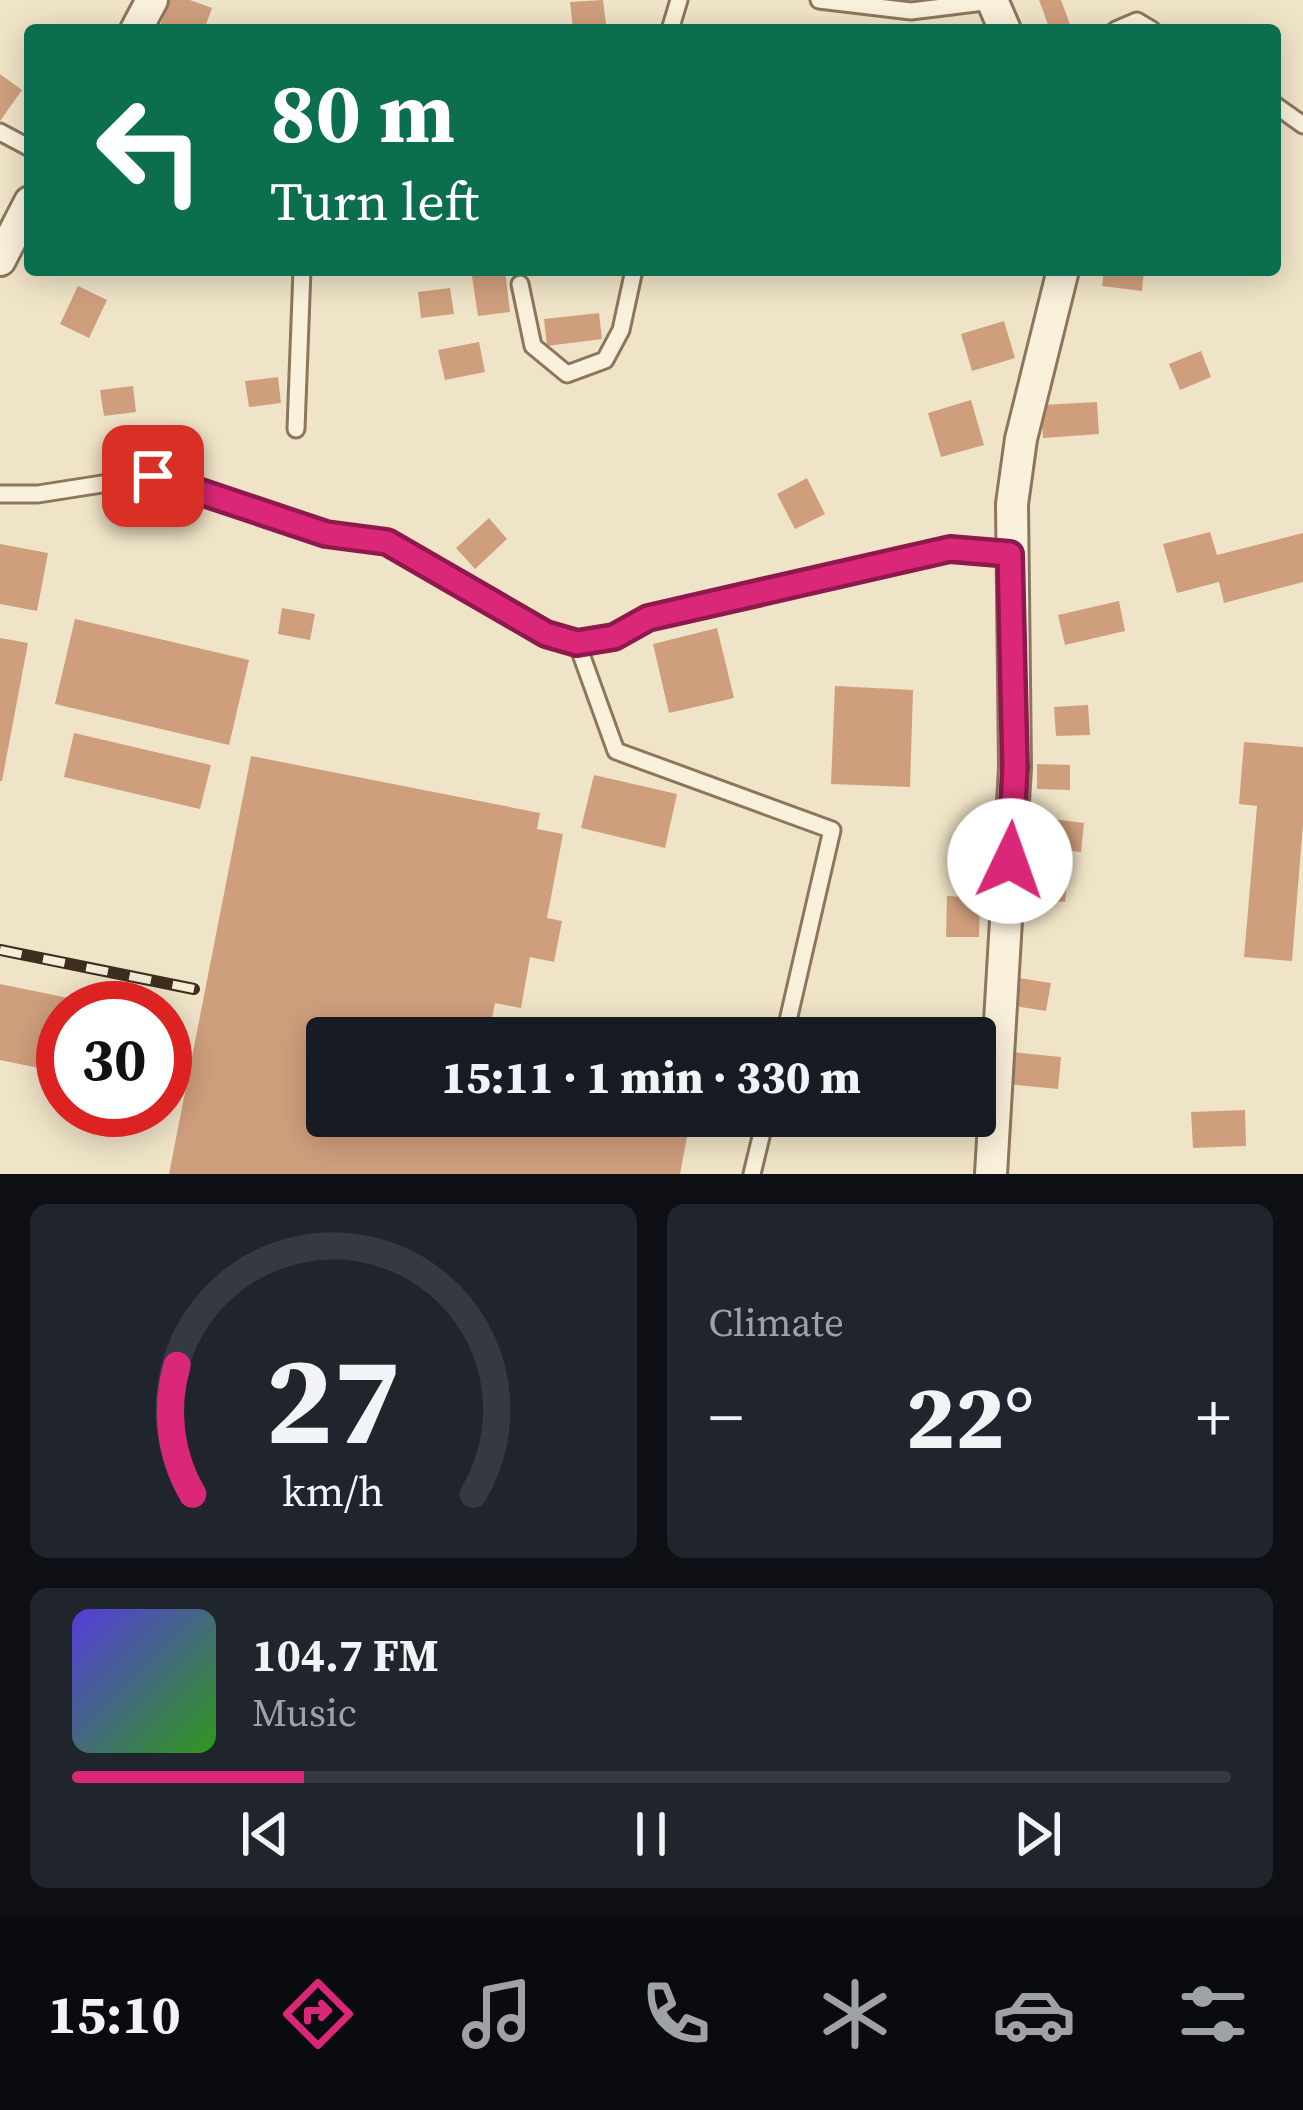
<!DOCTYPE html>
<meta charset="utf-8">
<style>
body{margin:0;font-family:"Source Serif 4",serif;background:#20242c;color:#f1f3f6;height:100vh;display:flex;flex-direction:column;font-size:45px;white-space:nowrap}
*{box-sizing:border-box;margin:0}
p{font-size:39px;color:#9ea1a6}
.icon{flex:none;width:66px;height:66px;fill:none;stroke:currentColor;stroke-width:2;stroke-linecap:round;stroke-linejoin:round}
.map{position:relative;height:1174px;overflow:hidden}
.drawer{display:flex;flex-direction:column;gap:30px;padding:30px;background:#0d0f14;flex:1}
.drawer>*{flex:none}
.hud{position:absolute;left:24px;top:24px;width:1257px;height:252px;border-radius:12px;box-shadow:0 6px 30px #0003;background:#0b6e4f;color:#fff;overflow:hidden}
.speed{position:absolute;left:36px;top:981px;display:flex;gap:24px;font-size:60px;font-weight:700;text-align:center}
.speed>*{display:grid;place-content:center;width:156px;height:156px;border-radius:50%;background:#171b24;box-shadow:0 6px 30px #0003;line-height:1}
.speed .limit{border:18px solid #d22;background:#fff;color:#111}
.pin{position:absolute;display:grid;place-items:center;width:102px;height:102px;color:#fff;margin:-51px;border-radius:24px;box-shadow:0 6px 18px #0006}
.me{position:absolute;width:132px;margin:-66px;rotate:3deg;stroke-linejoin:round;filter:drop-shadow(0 0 9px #0008)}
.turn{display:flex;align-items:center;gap:42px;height:252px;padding:0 48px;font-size:54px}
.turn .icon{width:156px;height:156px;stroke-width:2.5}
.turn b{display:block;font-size:84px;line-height:102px}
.big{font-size:90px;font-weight:800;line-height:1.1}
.drawer .tile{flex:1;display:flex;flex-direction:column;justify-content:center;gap:18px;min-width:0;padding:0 42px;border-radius:18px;background:#20242c}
.drawer .dial{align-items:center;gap:0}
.dial svg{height:312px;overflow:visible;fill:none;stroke:#363941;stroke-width:7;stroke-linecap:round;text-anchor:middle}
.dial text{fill:#f1f3f6;stroke:none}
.song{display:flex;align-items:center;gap:36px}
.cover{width:144px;height:144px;border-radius:18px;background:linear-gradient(135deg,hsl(250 70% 55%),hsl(110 70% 35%))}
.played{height:12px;border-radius:6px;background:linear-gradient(90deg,#db2777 20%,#363941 20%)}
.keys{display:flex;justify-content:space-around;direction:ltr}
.heat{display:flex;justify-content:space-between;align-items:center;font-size:66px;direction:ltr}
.drawer .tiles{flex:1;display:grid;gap:30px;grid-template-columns:1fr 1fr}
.tile:last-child{grid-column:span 2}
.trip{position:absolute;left:306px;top:1017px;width:690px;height:120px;border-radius:12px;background:#171b24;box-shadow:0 6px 30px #0003;font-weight:800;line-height:120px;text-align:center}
.tab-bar{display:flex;height:192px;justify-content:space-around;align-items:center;background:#090b0e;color:#9ea1a6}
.tab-bar .icon{width:84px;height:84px}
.tab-bar .on{color:#db2777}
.tab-bar b{font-size:54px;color:#f1f3f6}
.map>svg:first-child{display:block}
.building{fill:#cf9f7d}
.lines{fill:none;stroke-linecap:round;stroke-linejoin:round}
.lane-casing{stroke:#8d765c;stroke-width:21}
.street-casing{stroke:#8d765c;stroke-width:36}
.lane{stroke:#faf1dc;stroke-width:15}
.street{stroke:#faf1dc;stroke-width:30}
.rail-casing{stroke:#3d2e20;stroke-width:12}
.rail{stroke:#f7eed8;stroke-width:8;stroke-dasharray:22;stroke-linecap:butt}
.route-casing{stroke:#8e194d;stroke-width:30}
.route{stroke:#db2777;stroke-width:21}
</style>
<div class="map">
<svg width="1303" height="1174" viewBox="0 0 1303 1174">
<rect width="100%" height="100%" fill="#f0e4c8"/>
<path class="building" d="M169 0H190L212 8 204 30 159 29Z
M603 0 606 24 573 28 570 2Z
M1039 0H1061L1072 30H1050Z
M0 74 22 90 0 121Z
M471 270H505L510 312 478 316Z
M1104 270H1144L1142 291 1102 286Z
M78 286 107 300 89 338 60 324Z
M450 288 454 314 421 318 418 292Z
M599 313 602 339 547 346 544 319Z
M1004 321 1015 358 972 371 961 334Z
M479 342 485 372 445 380 438 350Z
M1201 351 1211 377 1180 390 1169 364Z
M278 377 281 403 249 407 245 381Z
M133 386 136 412 104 416 100 390Z
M971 400 984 445 941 457 928 413Z
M1097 402 1099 434 1043 438 1041 405Z
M807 478 825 514 795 529 777 494Z
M489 518 507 539 475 569 456 548Z
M1210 532 1217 555 1303 533V582L1224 603 1219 582 1177 593 1163 544Z
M0 544 48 553 37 611 0 604Z
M1119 601 1125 631 1065 645 1058 615Z
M282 608 315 614 310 640 278 634Z
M75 619 249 660 229 745 55 704Z
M717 628 734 698 669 713 653 644Z
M0 638 28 643 2 781H0Z
M835 686 913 690 910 787 831 784Z
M1088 705 1090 735 1056 736 1054 707Z
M74 733 211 765 200 809 64 777Z
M1244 742 1303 747V824L1292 961 1244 957 1257 806 1239 804Z
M251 756 540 813 537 829 563 834 547 918 562 921 554 962 530 957 521 1008 495 1003 488 1038H327V1116H691L680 1174H169Z
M1037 764 1070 765V790L1037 789Z
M594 775 677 794 665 848 581 828Z
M1037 817 1084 823 1081 852 1034 846Z
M1032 860 1069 863 1065 902 1028 898Z
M947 896 980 898 979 937H946Z
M1019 978 1051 983 1046 1011 1015 1006Z
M0 984 107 1006V1008H63V1073L0 1060Z
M924 1023 974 1028 973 1038H923Z
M1010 1052 1061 1057 1058 1089 1007 1084Z
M1245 1110 1246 1146 1193 1148 1191 1112Z"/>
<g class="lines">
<defs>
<path id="lane" d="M819 0 911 11 992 1
M670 30 679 0
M1116 30 1137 21 1152 30
M1275 105 1303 125
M0 132 30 148
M520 284 533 346 567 374 605 360 621 330 634 270
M296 429 302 270
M0 494H38L153 476 326 534 387 542 546 634 577 643 614 637 648 618 950 549 1009 554
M577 643 616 751 832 830 784 1038
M752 1174 766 1116"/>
<path id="street" d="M992 0 1005 30
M136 30 152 0
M0 260 30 202
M991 1174 1015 768 1012 504 1021 439 1063 270"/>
</defs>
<use href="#lane" class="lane-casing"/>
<use href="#street" class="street-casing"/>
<use href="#lane" class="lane"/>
<use href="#street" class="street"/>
<defs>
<path id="rail" d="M0 950 194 989"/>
</defs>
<use href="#rail" class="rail-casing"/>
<use href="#rail" class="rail"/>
</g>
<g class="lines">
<defs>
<path id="route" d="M153 476 326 534 387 542 546 634 577 643 614 637 648 618 950 549 1010 554 1015 768 1010 861"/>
</defs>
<use href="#route" class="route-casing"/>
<use href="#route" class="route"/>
</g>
</svg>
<div class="speed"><div class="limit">30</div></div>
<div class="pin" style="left:153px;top:476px;background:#d93025"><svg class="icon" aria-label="arrive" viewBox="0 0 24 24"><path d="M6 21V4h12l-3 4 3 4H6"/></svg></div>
<svg class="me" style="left:1010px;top:861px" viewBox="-20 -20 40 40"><circle r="19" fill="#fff"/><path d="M0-13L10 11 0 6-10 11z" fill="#db2777"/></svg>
<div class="trip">15:11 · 1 min · 330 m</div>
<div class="hud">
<div class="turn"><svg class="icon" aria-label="left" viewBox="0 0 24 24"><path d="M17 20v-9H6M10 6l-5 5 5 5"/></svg><div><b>80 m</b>Turn left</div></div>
</div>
</div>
<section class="drawer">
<div class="tiles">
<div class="tile dial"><svg viewBox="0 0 100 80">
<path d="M14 69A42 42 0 1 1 86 69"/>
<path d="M14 69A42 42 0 0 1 10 36" stroke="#db2777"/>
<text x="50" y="56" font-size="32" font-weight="700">27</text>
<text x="50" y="72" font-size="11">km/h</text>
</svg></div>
<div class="tile"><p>Climate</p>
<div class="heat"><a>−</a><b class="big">22°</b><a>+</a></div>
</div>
<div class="tile">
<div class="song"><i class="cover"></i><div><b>104.7 FM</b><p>Music</p></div></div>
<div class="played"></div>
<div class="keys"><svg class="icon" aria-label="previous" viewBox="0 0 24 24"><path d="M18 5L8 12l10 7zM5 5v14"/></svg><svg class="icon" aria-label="pause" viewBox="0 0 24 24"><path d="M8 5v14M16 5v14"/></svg><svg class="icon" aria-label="next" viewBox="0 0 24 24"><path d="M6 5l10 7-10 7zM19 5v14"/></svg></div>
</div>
</div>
</section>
<nav class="tab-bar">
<b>15:10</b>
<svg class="icon on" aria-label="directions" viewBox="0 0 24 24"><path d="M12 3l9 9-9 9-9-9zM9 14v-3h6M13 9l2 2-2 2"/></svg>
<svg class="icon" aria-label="music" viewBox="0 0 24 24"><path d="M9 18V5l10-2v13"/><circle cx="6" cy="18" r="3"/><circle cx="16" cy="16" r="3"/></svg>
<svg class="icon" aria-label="phone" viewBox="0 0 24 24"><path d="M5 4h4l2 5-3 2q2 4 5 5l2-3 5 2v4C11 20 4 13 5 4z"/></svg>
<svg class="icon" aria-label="climate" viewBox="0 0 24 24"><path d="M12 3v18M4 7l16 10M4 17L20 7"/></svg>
<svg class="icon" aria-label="car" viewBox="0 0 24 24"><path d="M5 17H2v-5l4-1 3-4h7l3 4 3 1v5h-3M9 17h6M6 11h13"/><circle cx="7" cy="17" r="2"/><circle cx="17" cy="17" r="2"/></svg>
<svg class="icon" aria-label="filters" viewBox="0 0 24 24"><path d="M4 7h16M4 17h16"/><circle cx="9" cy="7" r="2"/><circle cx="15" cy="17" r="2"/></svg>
</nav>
